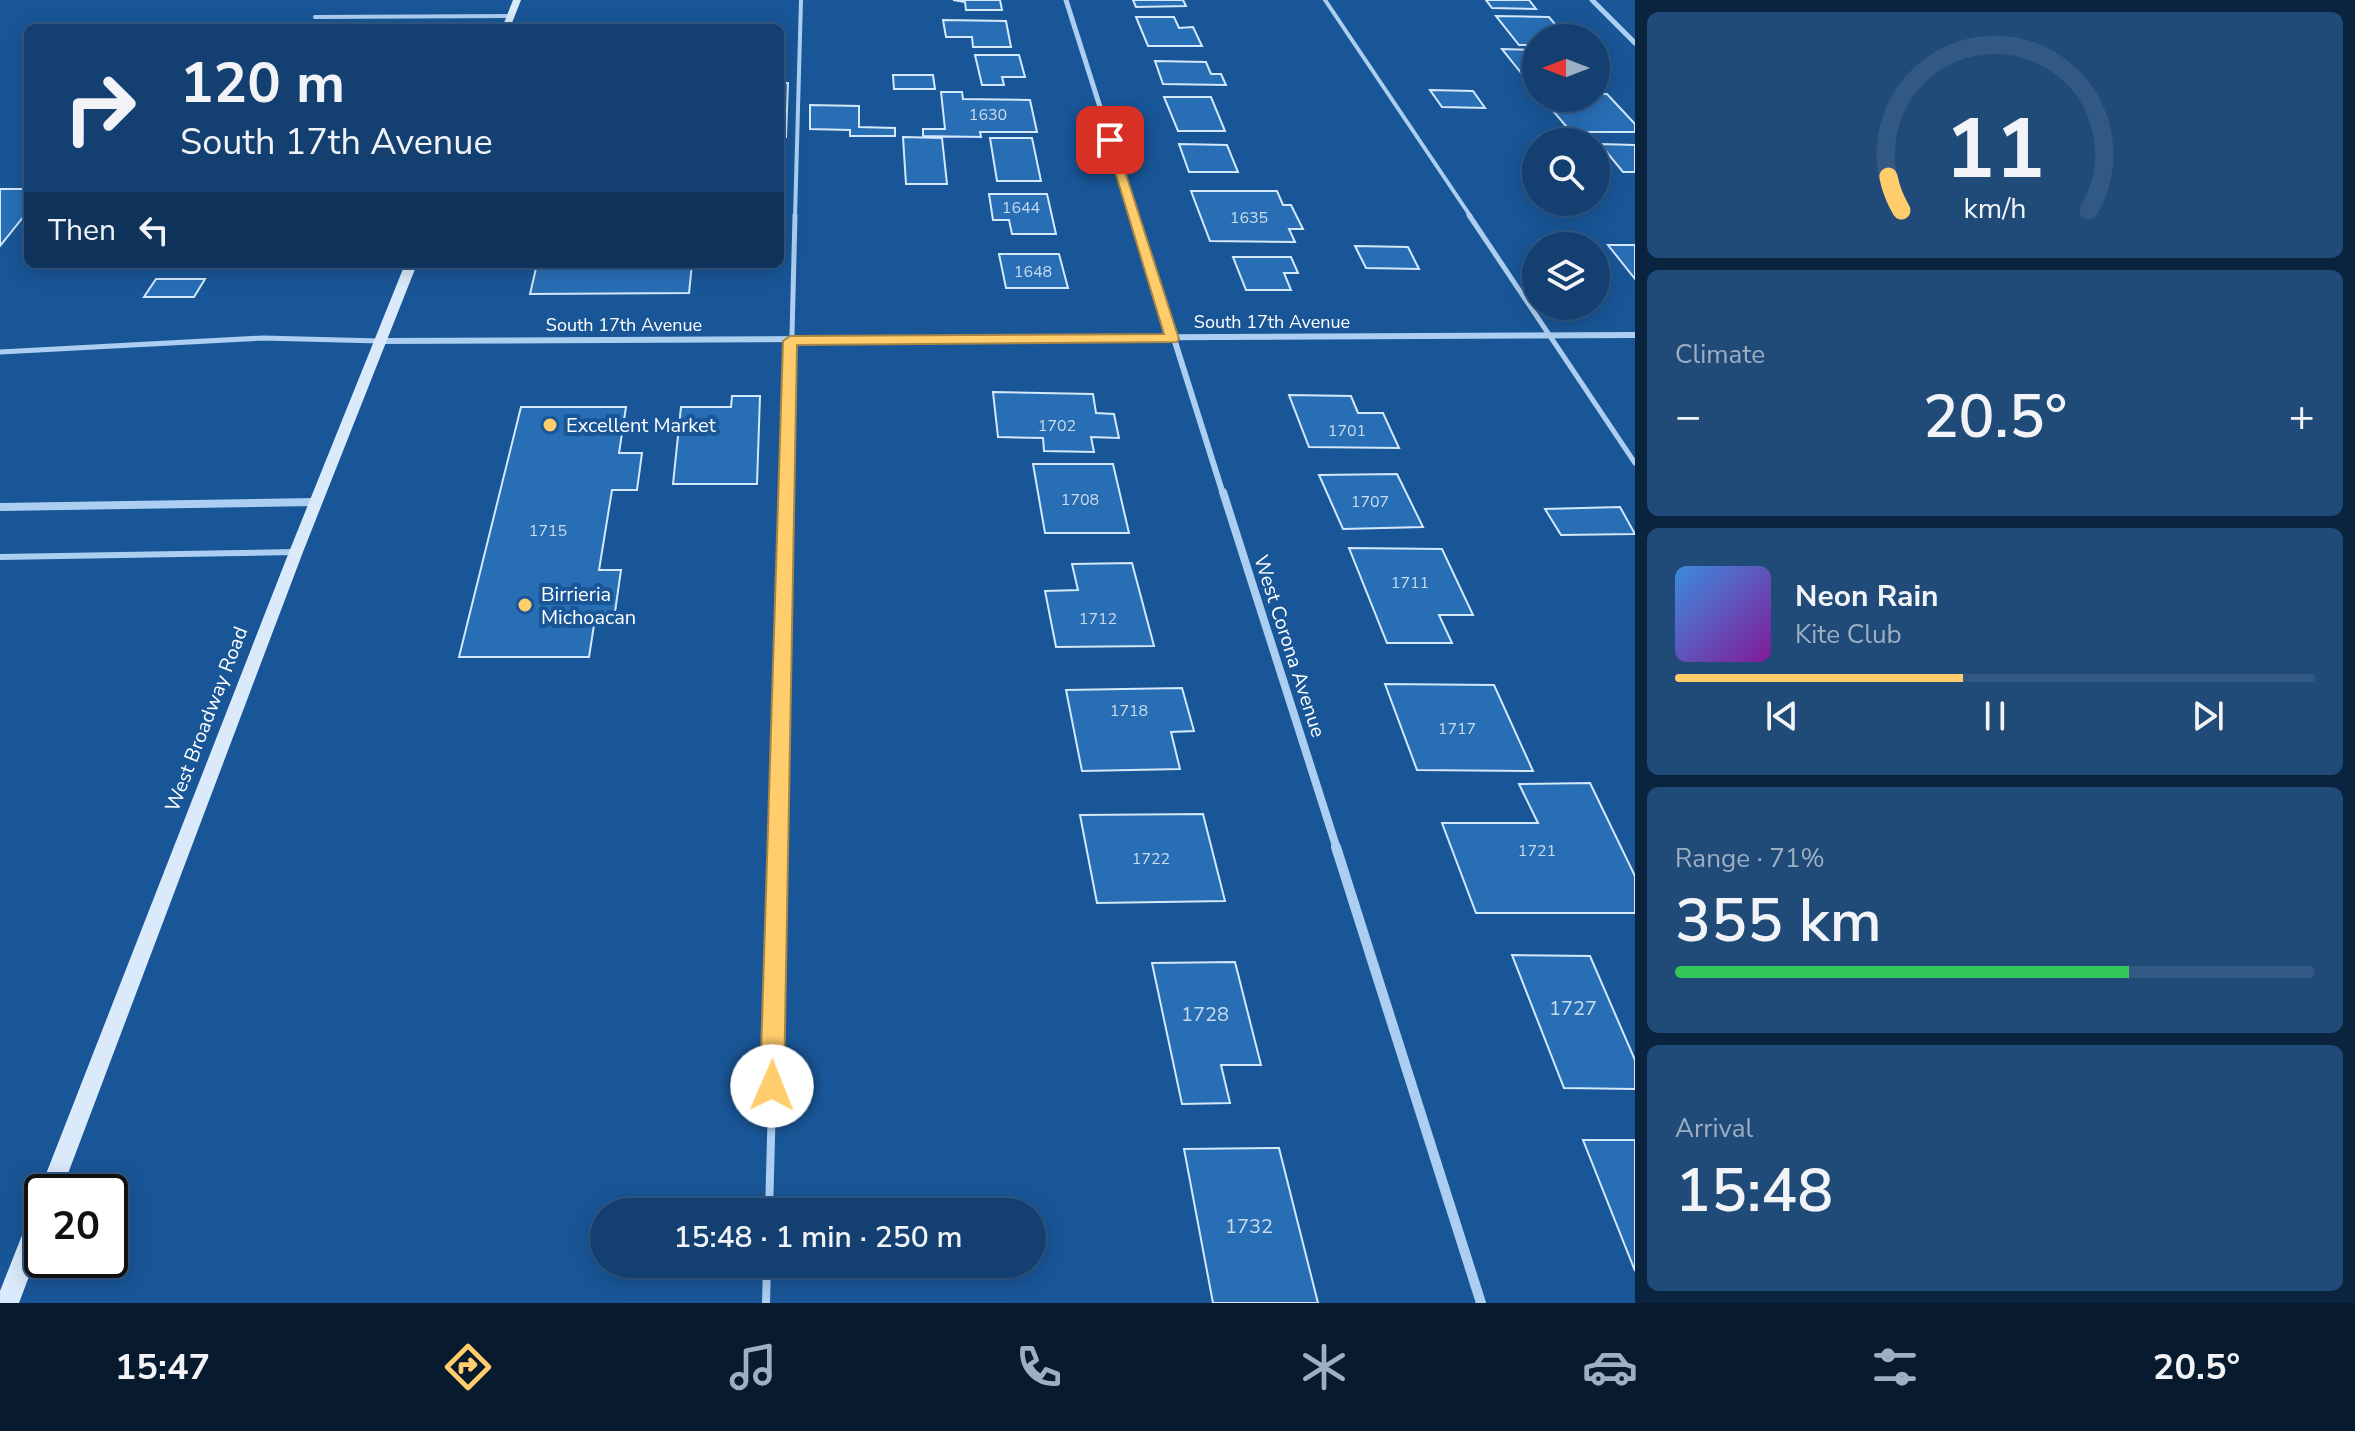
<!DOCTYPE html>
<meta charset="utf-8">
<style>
body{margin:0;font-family:"Nunito Sans",sans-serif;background:#204b79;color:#f1f3f6;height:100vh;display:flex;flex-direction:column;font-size:30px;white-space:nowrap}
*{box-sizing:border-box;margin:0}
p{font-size:26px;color:#9dafc3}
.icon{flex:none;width:44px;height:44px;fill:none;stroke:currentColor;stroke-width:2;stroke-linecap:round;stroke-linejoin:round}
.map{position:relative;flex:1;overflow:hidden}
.sheet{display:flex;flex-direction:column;gap:12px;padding:12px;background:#0a233e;width:720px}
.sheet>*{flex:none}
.banner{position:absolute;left:24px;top:24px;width:760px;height:244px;border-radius:12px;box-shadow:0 4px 20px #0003,0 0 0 2px #325984;background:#134071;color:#f1f3f6;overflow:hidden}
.needle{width:52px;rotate:270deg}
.controls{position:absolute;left:1522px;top:24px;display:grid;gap:16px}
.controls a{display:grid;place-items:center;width:88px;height:88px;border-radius:50%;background:#134071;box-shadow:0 4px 20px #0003,0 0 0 2px #325984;font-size:40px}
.speed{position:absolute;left:24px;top:1174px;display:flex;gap:16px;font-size:40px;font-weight:700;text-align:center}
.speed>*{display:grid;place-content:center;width:104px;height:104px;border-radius:50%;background:#134071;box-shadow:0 4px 20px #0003,0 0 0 2px #325984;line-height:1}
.speed .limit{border:4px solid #111;border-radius:12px;background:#fff;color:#111}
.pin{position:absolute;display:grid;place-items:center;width:68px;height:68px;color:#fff;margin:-34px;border-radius:16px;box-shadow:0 4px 12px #0006}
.me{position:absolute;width:88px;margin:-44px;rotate:1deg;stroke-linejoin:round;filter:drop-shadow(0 0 6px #0008)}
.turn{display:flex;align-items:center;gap:28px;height:168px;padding:0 24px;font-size:36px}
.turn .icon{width:104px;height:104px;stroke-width:2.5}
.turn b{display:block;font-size:56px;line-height:68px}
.then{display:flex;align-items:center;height:76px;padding:0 24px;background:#0003;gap:16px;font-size:30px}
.big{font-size:60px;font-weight:600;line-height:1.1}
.sheet .card{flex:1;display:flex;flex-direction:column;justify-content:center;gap:12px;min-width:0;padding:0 28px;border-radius:12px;background:#204b79}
.sheet .dial{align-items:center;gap:0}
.dial svg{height:208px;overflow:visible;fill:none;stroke:#325984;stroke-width:7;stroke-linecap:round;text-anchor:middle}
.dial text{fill:#f1f3f6;stroke:none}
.song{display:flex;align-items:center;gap:24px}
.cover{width:96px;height:96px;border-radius:12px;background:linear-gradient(135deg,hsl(210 70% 55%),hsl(290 70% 35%))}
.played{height:8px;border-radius:4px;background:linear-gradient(90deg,#ffcd6b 45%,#325984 45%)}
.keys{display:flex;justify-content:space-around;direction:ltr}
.heat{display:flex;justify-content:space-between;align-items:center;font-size:44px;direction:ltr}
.charge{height:12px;border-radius:6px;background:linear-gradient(90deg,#34c759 71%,#325984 0)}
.trip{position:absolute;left:590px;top:1198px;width:456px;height:80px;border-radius:40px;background:#134071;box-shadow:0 4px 20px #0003,0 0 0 2px #325984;font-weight:600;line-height:80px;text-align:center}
.tabs{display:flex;height:128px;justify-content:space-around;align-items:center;background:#081a2d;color:#9dafc3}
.tabs .icon{width:56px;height:56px}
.tabs .active{color:#ffcd6b}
.tabs b{font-size:36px;color:#f1f3f6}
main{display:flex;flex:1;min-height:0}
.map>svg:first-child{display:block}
.building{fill:#286eb5;stroke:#d3e8fb;stroke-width:2}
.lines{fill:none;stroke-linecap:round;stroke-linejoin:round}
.lane-far3{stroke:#accff1;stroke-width:4}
.lane-far2{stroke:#accff1;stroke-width:5}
.lane-far1{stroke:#accff1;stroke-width:6}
.lane{stroke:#accff1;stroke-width:8}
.street-far3{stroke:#accff1;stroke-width:5}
.street-far2{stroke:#accff1;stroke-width:6}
.street-far1{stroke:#accff1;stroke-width:8}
.street{stroke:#accff1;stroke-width:10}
.secondary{fill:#daeafb;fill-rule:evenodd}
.route{fill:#ffcd6b;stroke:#a68546;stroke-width:2}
.poi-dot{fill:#ffcd6b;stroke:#195697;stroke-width:3}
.labels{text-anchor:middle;stroke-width:8;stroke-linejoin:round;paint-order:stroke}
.number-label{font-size:16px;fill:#c9dbec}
.far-street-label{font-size:18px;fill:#fff;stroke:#195697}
.poi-label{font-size:20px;fill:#fff;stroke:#195697;text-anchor:start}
.street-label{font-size:20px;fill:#fff;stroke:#195697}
.near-number-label{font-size:20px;fill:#c9dbec}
</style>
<main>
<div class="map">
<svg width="1635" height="1303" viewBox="0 0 1635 1303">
<rect width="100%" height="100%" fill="#195697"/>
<path class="building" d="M953 0H1000L1002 10H966L965 2Z
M1133 0H1183L1186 6 1136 7Z
M1486 0H1529L1536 9 1492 8Z
M1496 16 1549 17 1567 38H1536V45H1519Z
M1136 17H1174L1179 28 1193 27 1202 46H1148Z
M943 20 1006 21 1011 47H973L972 37H946Z
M780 46H783L781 83H788L786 137H780Z
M1502 49 1536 50V79H1526Z
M975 55H1019L1025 77H1002L1004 85H982Z
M1155 61 1206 62 1211 74H1221L1226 85 1163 84Z
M893 75H933L935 89H894Z
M1430 90 1473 91 1485 108 1442 107Z
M941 92H962L963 99 1030 100 1037 132H980L981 137 923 136V129H945Z
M1596 94H1607L1635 124V132H1571L1542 98H1596Z
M1164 97H1211L1225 131H1178Z
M810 105 859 106V127L895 128V136H850V130L810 129Z
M903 137 942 138 947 184H906Z
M990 138H1032L1041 181H997Z
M1179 144 1227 145 1238 172H1189Z
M1600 144 1635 145V172H1623Z
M0 189H28V211L0 246Z
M1191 191H1277L1283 205H1291L1303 229H1289L1295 242 1210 241Z
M989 194H1047L1056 234H1012L1009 220H993Z
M1608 245H1635V279Z
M1355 246 1408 247 1419 269 1366 268Z
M999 254H1059L1068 288H1006Z
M1233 257H1291L1298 273H1284L1291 290H1246Z
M537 264H692L689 293 530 294Z
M156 279H205L194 297H144Z
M993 392 1093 394 1096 413 1114 414 1119 438 1091 437 1094 452 1044 451 1043 438 998 437Z
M1289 395 1351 396 1358 413H1383L1399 448 1309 447Z
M732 396H760L757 484H673L681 407H731Z
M521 407H626L619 453H642L637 490H612L599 570H621L615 612H596L589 657H459Z
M1033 464H1113L1129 533H1045Z
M1397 474 1423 527 1343 529 1319 475Z
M1620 507 1635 534 1561 535 1545 509Z
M1349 548 1442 549 1473 615H1439L1452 643H1387Z
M1132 563 1154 646 1056 647 1045 591 1078 590 1072 564Z
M1385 684 1494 685 1533 771 1417 770Z
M1182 688 1194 731 1171 732 1180 769 1082 771 1066 690Z
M1590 783 1635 876V913H1476L1442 823H1538L1519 784Z
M1203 814 1225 901 1097 903 1080 815Z
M1512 955 1590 956 1635 1060V1089L1564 1088Z
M1235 962 1261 1065H1221L1230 1103 1182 1104 1152 963Z
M1583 1140H1635V1271Z
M1279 1148 1318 1303H1213L1184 1149Z"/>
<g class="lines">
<path class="lane-far3" d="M1325 0 1471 217
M315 17 510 16
M795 217 801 0"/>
<path class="lane-far2" d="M1469 215 1635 463
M0 352 263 338 380 341
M788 494 795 215"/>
<path class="lane-far1" d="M0 557 296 552
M779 849 788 492"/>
<path class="lane" d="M769 1212 779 847
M766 1303 767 1264"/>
<path class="street-far3" d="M1066 0 1135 217
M1592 0 1635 43"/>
<path class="street-far2" d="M1135 215 1223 494
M380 341 1635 335"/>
<path class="street-far1" d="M1223 492 1337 849
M0 507 315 502"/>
<path class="street" d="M1336 847 1481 1303"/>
<path class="secondary" d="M513 0H521L510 28H502Z
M405 264H417L303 552 61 1192H42V1199L39 1192 289 552Z
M42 1202V1242L19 1303H0V1291L34 1205Z"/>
</g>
<path class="route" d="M1105 138 1115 140 1179 339 1177 342 797 345 784 1086 780 1095 772 1098 763 1095 760 1086 783 341 790 336 1164 334Z"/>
<g class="poi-dot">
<circle cx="550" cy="425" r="8"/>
<circle cx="525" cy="605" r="8"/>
</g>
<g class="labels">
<g class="number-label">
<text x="988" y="120">1630</text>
<text x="1021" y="213">1644</text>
<text x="1249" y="223">1635</text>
<text x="1033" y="277">1648</text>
<text x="1057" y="431">1702</text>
<text x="1347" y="436">1701</text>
<text x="1080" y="505">1708</text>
<text x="1370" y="507">1707</text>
<text x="548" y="536">1715</text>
<text x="1410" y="588">1711</text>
<text x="1098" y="624">1712</text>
<text x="1129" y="716">1718</text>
<text x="1457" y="734">1717</text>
<text x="1537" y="856">1721</text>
<text x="1151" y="864">1722</text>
</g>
<g class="far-street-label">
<text x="1272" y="328">South 17th Avenue</text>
<text x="624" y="331">South 17th Avenue</text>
</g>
<g class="poi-label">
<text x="566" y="432">Excellent Market</text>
<text x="541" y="601">Birrieria<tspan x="541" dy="23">Michoacan</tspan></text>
</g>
<g class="street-label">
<text transform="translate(1290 646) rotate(72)" y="7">West Corona Avenue</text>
<text transform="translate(206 719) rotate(-69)" y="7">West Broadway Road</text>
</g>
<g class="near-number-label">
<text x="1573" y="1015">1727</text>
<text x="1205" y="1021">1728</text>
<text x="1249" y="1233">1732</text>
</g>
</g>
</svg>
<div class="controls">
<a><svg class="needle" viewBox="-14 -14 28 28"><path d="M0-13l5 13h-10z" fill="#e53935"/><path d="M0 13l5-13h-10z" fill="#9dafc3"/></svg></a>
<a><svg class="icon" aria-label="search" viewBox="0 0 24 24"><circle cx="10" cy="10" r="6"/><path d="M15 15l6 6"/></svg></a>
<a><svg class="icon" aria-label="layers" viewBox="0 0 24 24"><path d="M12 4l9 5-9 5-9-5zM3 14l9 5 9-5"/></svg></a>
</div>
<div class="speed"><div class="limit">20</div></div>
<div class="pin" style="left:1110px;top:140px;background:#d93025"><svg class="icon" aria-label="arrive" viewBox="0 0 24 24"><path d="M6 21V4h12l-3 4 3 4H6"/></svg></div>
<svg class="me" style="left:772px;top:1086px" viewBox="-20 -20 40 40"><circle r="19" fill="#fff"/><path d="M0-13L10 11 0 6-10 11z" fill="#ffcd6b"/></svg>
<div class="trip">15:48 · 1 min · 250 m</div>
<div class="banner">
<div class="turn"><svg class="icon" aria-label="right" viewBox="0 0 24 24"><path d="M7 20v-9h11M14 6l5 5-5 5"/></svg><div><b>120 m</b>South 17th Avenue</div></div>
<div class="then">Then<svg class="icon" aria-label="left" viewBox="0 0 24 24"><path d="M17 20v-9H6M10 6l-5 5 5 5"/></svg></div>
</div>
</div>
<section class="sheet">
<div class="card dial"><svg viewBox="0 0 100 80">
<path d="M14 69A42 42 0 1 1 86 69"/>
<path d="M14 69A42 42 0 0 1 9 56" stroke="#ffcd6b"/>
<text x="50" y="56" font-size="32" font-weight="700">11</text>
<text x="50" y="72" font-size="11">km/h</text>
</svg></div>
<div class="card"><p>Climate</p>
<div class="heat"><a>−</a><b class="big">20.5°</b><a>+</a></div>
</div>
<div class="card">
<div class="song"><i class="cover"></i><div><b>Neon Rain</b><p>Kite Club</p></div></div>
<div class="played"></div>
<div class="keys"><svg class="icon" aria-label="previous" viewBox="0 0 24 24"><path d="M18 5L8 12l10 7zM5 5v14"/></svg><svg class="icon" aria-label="pause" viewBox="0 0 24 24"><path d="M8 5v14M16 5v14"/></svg><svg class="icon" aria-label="next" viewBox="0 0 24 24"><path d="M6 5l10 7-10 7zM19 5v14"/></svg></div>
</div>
<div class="card"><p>Range · 71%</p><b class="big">355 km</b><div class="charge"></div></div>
<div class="card"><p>Arrival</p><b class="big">15:48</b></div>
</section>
</main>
<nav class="tabs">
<b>15:47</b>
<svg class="icon active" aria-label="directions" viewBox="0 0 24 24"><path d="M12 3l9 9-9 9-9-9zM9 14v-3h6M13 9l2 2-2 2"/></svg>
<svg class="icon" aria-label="music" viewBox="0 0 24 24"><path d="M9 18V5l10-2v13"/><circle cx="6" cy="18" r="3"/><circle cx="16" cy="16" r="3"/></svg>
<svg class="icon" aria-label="phone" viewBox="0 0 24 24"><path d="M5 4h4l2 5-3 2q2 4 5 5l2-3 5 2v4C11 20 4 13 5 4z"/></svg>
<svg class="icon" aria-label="climate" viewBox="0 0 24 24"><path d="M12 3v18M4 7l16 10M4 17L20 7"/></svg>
<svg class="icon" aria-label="car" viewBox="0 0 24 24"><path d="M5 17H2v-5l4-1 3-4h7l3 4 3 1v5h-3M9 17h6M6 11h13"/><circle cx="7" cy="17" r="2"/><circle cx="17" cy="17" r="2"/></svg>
<svg class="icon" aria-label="filters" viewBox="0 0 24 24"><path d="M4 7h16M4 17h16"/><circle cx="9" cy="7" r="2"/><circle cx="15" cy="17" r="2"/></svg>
<b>20.5°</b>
</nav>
